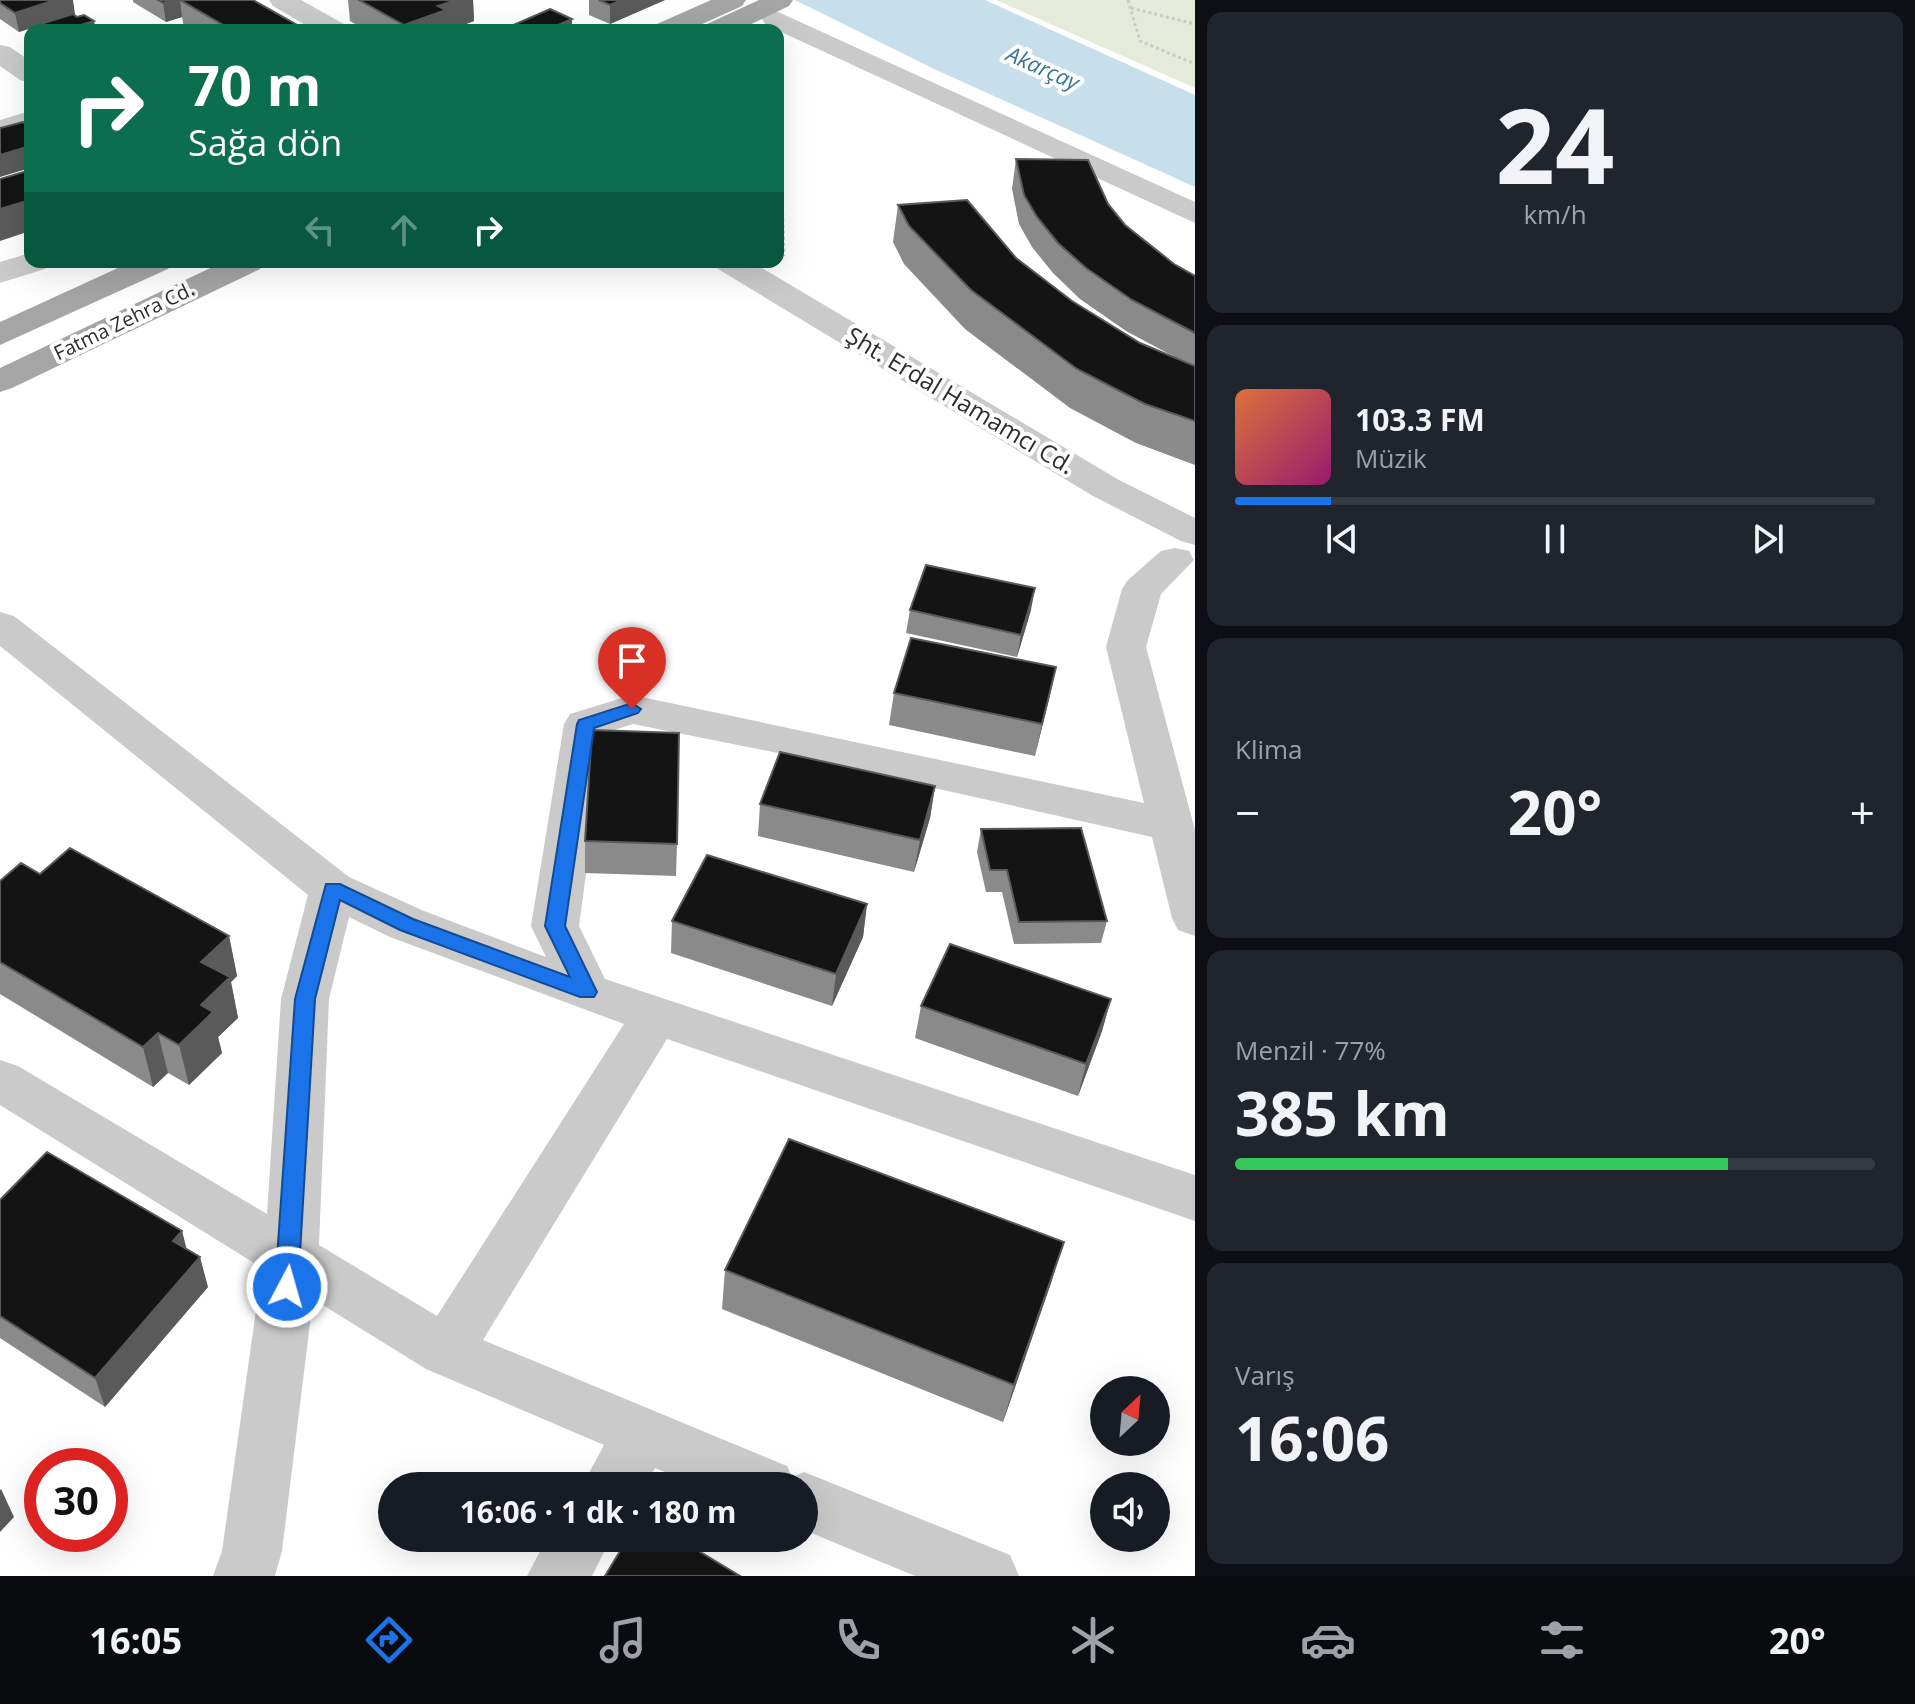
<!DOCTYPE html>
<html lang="tr">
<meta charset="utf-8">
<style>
body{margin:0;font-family:"Open Sans",sans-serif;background:#20242c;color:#f1f3f6;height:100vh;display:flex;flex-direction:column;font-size:30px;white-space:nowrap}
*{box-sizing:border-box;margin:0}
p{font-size:26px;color:#9ea1a6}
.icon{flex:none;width:44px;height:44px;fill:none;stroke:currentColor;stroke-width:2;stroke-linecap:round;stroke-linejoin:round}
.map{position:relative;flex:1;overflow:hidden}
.drawer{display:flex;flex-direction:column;gap:12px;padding:12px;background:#0d0f14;width:720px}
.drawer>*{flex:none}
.top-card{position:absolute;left:24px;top:24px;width:760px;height:244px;border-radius:16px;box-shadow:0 8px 32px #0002;background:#0b6e4f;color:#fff;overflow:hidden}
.needle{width:52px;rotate:26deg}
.buttons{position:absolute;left:1090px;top:1376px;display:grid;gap:16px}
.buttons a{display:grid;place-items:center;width:80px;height:80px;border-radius:50%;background:#171b24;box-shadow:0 8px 32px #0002;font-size:40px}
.speed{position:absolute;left:24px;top:1448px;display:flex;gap:16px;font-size:40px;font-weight:700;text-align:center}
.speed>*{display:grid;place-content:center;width:104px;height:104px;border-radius:50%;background:#171b24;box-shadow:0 8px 32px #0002;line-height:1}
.speed .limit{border:12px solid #d22;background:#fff;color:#111}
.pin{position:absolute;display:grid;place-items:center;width:68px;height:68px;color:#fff;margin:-82px -34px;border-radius:50% 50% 50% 0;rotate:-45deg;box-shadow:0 0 8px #0007}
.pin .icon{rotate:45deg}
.me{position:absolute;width:88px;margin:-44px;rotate:6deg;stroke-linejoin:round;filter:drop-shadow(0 0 6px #0008)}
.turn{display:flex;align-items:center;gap:28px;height:168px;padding:0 32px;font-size:36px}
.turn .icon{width:104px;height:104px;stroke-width:2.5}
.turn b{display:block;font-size:56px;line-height:68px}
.lanes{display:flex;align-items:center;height:76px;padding:0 32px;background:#0003;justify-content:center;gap:40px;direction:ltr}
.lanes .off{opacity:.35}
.big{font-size:60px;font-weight:700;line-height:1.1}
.drawer .widget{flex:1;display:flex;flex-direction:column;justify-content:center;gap:12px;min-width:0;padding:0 28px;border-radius:16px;background:#20242c}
.drawer .dial{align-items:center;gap:0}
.dial b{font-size:104px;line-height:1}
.song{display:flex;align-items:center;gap:24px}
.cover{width:96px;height:96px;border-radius:12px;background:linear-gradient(135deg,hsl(20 70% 55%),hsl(320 70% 35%))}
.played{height:8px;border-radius:4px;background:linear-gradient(90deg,#1a73e8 15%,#363941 15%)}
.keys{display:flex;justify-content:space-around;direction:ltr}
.heat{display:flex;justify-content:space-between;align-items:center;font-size:44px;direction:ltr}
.charge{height:12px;border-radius:6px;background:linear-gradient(90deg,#34c759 77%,#363941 0)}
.trip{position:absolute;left:378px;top:1472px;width:440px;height:80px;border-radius:40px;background:#171b24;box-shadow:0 8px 32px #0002;font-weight:700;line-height:80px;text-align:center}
.dock{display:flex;height:128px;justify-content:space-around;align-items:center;background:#090b0e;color:#9ea1a6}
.dock .icon{width:56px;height:56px}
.dock .selected{color:#1a73e8}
.dock b{font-size:36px;color:#f1f3f6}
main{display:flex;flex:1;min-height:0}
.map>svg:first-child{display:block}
.green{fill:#e4ebda}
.water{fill:#c6dfeb}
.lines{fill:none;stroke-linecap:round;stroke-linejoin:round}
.path{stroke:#cacaca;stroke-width:3;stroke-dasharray:3 3;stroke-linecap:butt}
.minor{fill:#cacaca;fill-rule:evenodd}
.major{fill:#a5a5a5;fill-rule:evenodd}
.wall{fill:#8a8a8a}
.shaded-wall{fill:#5a5a5a}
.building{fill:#141414;stroke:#5a5a5a;stroke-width:2}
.route{fill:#1a73e8;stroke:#114b97;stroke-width:2}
.labels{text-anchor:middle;stroke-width:8;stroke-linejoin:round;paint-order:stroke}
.far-street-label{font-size:20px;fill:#2d2d2d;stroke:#fff}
.far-water-label{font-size:22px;font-style:italic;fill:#3a7590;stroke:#fff}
.street-label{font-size:24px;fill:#2d2d2d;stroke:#fff}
</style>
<main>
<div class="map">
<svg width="1195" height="1576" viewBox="0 0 1195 1576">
<rect width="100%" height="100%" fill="#fff"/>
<path class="green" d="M996 0H1195V88Z"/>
<path class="water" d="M795 0H985L1195 95V187L932 68Z"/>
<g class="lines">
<path class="path" d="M1128 0 1140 41 1195 64
M1131 8 1195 24
M778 69 784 256"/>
<path class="minor" d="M269 0H301L344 24 348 30H314L273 6Z
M776 11 1195 202V223L766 25 762 19 766 13Z
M0 45 10 47 30 61V83L20 80 0 66Z
M30 111V129L0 138V120Z
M30 253V262H50L45 269 0 283V262Z
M713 262H752L1119 480 1195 518V545L1181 541 1093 496 718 269Z
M1175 548 1189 551 1194 560 1161 594 1146 647 1195 830V936L1178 930 1172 918 1152 837 783 754 633 724 605 733 579 926 605 979 1195 1175V1221L667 1039 483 1340 787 1466 792 1477 804 1472 1010 1555 1019 1576H915L804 1530V1486H698L655 1468 645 1486H582L604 1445 426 1369 313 1299 282 1551 275 1576H213L222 1551 262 1268 0 1105V1060L18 1066 267 1214 281 999 308 895 0 646V612L14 616 349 877 424 911 546 957 531 926 564 724 570 714 632 695 1144 803 1106 647 1122 589 1128 580 1161 551ZM349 917 390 937 624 1024 437 1316 319 1245 329 999Z
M547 1538H611L592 1576H527Z"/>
<path class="major" d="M711 0H746L742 6 689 30H653L657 24Z
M759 0H793L789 6 739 30H703L707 24Z
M131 262H173L168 269 0 345V322Z
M223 262H265L260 269 12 388 0 392V368Z"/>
</g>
<path class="wall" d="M0 0 75 14H73L96 30H35L34 27 19 32 0 19Z
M133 0H253L306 30H188L184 27 182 17 166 22 133 2Z
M348 0H473L474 21 450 30H366L350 21Z
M589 0H665L610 24 589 15Z
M1016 159 1108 204 1125 225 1174 264 1195 276V465L1136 443 1070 408 965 329 904 264 893 242 898 205 1016 258 1072 301 1140 343 1186 363 1126 331 1080 299 1053 273 1032 247 1019 224 1012 189Z
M910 610H1031L1017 657 906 633Z
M1056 667 1035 756 889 725 894 693Z
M935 786 930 818 914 872 758 836 760 804Z
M981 829 1107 921 1101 943 1014 944 1002 892H986L977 852Z
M585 841 677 844 676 876 585 873Z
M40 874 229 936 237 976 231 982 238 1018 218 1037 222 1053 189 1085 168 1073 153 1087 0 994V881Z
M867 904 863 937 832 1006 671 953 672 921Z
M1111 999 1102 1031 1078 1096 915 1038 921 1006Z
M0 1200 182 1231 186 1249 208 1287 105 1407 0 1338Z
M725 1270 1052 1280 1003 1422 722 1309Z"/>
<path class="shaded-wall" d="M55 0H73L75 14 19 32 15 13Z
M172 0H180L182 17 166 22 163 3Z
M456 0H473L474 21 450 30H404V25L438 6Z
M622 0H665L610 24V5Z
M572 19V30H547Z
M94 21 96 30H68Z
M30 146V168L0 177V155Z
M30 200V231L0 241V209Z
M1035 588 1031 610 1017 657 1021 635Z
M1056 667 1049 699 1035 756 1042 724Z
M935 786 930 818 914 872 920 840Z
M867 904 863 937 832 1006 836 974Z
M229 936 237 976 231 982 238 1018 218 1037 222 1053 189 1085 179 1045 201 1005V962Z
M1111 999 1102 1031 1078 1096 1086 1064Z
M158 1033 168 1073 153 1087 143 1047Z
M182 1231 190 1262 173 1241Z
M1064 1242 1052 1280 1003 1422 1014 1385Z
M200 1257 208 1287 105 1407 95 1378Z
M1 1489 14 1517 0 1532V1490Z"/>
<path class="building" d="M0 0H55L15 13 0 3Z
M158 0H172L163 3Z
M180 0H253L306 30H232Z
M359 0H456L438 6 446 10 404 25Z
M599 0H622L610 5Z
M550 9 572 19 547 30H502Z
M73 14 77 17 84 15 94 21 68 29 69 30H39L34 26Z
M23 122 30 128V146L0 155V128Z
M1016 159 1088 160 1108 204 1125 225 1174 264 1195 276V333L1132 300 1086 268 1058 243 1037 217 1024 195Z
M30 170V200L0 209V179Z
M967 200 1016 258 1072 301 1140 343 1195 366V421L1145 404 1077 369 971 290 909 226 898 205Z
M926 565 1035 588 1021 635 910 610Z
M911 638 1056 667 1042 724 894 693Z
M592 730 679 733 677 844 585 841Z
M780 752 935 786 920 840 760 804Z
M1081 828 1107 921 1019 922 1007 870H990L981 829Z
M70 848 229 936 201 962 230 977 201 1005 213 1012 179 1045 158 1033 143 1047 0 962V881L21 863 40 874Z
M707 855 867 904 836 974 672 921Z
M950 944 1111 999 1086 1064 921 1006Z
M789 1139 1064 1242 1014 1385 725 1270Z
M47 1152 182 1231 173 1241 200 1257 95 1378 0 1316V1200Z
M628 1538H677L740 1576H605Z"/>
<path class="route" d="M632 703 641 709 638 713 594 728 565 926 597 992 594 997H580L400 930 340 900 315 999 298 1287 295 1294 287 1297 279 1294 275 1287 295 999 326 884H340L413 919 570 977 545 926 577 724 579 720Z"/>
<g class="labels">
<g class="far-street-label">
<text transform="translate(124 321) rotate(-26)" y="7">Fatma Zehra Cd.</text>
</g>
<g class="far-water-label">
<text transform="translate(1043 68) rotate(24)" y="8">Akarçay</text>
</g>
<g class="street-label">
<text transform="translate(960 401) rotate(31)" y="8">Şht. Erdal Hamamcı Cd.</text>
</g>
</g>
</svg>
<div class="buttons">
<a><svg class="needle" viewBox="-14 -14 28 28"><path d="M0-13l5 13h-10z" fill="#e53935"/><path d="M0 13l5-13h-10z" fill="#9ea1a6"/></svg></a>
<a><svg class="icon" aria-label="sound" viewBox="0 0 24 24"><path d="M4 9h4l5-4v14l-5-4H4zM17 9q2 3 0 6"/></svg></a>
</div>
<div class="speed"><div class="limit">30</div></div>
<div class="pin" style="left:632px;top:709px;background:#d93025"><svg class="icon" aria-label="arrive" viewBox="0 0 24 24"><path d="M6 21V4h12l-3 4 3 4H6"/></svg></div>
<svg class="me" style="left:287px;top:1287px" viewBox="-20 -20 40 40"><circle r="17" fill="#1a73e8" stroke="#fff" stroke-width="3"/><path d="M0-11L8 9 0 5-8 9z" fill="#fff"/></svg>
<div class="trip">16:06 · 1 dk · 180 m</div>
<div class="top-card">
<div class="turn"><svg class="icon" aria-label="right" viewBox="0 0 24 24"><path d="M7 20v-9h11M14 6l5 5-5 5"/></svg><div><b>70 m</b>Sağa dön</div></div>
<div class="lanes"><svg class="icon off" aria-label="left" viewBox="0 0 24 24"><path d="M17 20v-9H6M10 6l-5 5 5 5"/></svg><svg class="icon off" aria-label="ahead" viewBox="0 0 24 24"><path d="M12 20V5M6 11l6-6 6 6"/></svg><svg class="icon" aria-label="right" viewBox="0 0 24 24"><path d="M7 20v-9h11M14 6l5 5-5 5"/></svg></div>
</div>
</div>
<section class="drawer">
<div class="widget dial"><b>24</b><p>km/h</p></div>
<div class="widget">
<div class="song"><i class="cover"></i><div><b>103.3 FM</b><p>Müzik</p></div></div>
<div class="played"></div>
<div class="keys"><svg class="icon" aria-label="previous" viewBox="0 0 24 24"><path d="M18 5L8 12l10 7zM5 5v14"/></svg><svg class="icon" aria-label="pause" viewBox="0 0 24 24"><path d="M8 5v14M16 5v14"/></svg><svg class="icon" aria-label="next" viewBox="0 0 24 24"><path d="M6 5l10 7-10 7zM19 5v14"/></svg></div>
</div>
<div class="widget"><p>Klima</p>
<div class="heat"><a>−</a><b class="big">20°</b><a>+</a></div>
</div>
<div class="widget"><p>Menzil · 77%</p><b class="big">385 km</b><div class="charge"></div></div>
<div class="widget"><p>Varış</p><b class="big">16:06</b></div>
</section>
</main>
<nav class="dock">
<b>16:05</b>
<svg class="icon selected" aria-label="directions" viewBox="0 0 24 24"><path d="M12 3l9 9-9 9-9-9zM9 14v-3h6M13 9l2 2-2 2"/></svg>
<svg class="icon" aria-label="music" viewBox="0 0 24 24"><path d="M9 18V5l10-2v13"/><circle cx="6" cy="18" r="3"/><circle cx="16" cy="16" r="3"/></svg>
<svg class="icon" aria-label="phone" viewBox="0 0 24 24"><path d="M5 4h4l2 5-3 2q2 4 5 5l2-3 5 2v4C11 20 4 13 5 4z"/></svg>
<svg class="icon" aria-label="climate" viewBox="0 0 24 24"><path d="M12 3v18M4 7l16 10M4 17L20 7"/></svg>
<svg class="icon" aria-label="car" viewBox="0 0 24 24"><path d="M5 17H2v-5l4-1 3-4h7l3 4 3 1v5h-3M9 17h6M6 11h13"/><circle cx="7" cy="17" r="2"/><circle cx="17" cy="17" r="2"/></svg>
<svg class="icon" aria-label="filters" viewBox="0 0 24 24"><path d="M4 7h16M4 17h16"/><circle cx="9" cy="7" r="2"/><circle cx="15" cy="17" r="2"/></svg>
<b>20°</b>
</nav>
